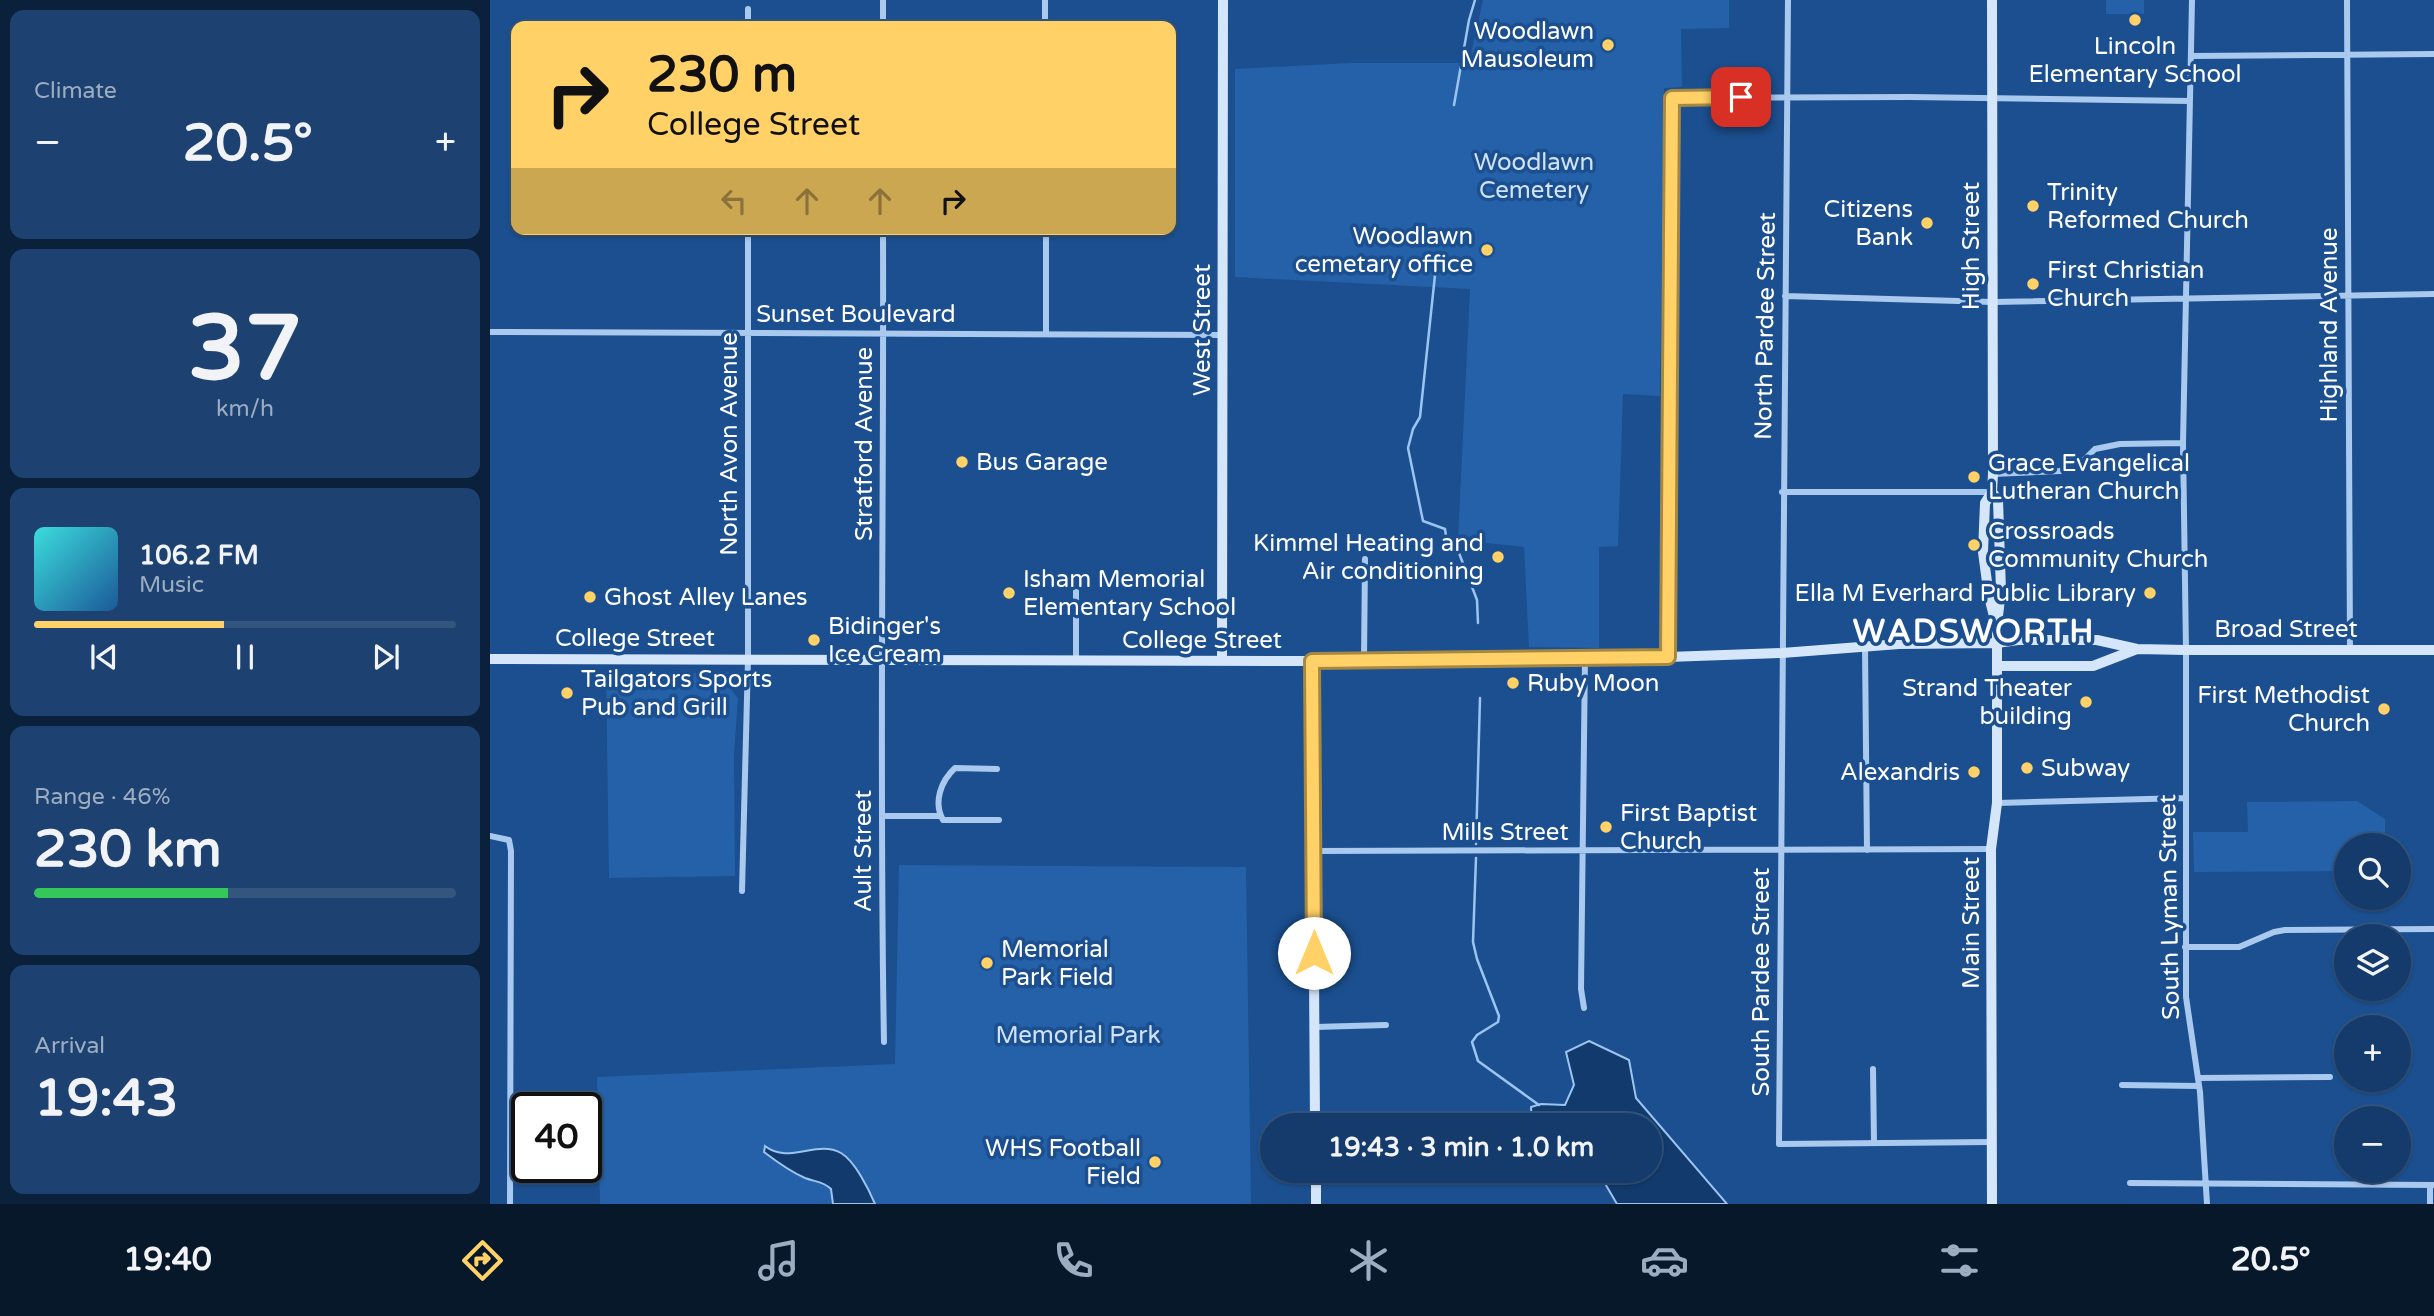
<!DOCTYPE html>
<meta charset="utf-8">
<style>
body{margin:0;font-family:"Varela Round",sans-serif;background:#1d4271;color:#f1f3f6;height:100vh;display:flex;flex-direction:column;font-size:26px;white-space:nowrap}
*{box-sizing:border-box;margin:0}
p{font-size:23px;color:#9dadc1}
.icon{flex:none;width:38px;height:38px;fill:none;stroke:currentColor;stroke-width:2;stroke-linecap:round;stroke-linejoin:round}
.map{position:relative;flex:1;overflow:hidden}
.panel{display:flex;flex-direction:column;gap:10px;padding:10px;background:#0b203b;width:490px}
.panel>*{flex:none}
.top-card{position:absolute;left:21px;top:21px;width:665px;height:214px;border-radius:14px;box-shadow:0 2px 5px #0004,0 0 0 2px #33557e;background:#ffd166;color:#111;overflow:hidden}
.fabs{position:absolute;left:1844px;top:833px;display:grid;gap:14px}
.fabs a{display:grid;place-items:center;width:77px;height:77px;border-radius:50%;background:#143b6b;box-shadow:0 2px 5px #0004,0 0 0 2px #33557e;font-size:35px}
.speed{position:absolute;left:21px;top:1092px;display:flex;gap:14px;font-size:35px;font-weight:700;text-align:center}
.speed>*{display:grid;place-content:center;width:91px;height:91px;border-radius:50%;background:#143b6b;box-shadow:0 2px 5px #0004,0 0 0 2px #33557e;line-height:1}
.speed .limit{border:4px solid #111;border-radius:10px;background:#fff;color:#111}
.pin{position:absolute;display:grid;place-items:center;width:60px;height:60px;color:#fff;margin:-30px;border-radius:14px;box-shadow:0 4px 10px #0006}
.me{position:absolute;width:77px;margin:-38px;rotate:0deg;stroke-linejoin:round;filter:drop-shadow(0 0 5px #0008)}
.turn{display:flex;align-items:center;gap:24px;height:147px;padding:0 21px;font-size:32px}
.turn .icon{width:91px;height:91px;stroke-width:2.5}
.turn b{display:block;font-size:49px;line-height:60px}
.lanes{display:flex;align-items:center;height:66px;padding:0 21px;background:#0003;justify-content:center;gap:35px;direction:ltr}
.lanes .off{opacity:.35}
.big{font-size:52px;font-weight:800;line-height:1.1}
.panel .card{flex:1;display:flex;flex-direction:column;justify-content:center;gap:10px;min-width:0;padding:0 24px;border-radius:14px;background:#1d4271}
.panel .dial{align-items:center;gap:0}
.dial b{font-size:91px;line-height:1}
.song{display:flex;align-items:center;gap:21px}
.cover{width:84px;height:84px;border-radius:10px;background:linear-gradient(135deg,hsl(180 70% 55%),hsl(210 70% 35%))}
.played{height:7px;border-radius:4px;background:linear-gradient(90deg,#ffd166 45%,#33557e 45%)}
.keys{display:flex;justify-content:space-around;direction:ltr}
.heat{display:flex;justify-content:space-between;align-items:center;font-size:38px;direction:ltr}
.charge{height:10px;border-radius:5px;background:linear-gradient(90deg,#34c759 46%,#33557e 0)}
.trip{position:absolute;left:770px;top:1113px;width:402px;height:70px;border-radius:35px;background:#143b6b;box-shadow:0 2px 5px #0004,0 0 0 2px #33557e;font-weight:800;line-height:70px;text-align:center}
.tabs{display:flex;height:112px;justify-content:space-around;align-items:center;background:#08182b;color:#9dadc1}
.tabs .icon{width:49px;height:49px}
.tabs .selected{color:#ffd166}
.tabs b{font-size:32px;color:#f1f3f6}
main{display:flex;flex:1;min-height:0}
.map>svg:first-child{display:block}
.green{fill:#2461a8}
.water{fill:#123a6d;stroke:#9cc4f0;stroke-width:2}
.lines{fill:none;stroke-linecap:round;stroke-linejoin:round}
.stream{stroke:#9cc4f0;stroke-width:2.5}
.street{stroke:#a9c9ee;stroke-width:6}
.secondary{stroke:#d6e6fa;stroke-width:10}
.route-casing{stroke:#a68842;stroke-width:18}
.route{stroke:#ffd166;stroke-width:12}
.poi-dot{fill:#ffd166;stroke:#1b4f8f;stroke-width:2.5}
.labels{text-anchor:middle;stroke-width:7;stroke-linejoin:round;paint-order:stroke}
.poi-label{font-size:24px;fill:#fff;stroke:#1b4f8f;text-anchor:start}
.park-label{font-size:24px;fill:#cfe3fa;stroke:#1b4f8f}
.street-label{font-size:24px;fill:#fff;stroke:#1b4f8f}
.district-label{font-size:32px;font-weight:bold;letter-spacing:2px;fill:#fff;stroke:#1b4f8f}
</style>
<main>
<section class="panel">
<div class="card"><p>Climate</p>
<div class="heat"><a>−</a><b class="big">20.5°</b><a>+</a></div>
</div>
<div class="card dial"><b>37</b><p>km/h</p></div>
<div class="card">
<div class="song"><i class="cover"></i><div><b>106.2 FM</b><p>Music</p></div></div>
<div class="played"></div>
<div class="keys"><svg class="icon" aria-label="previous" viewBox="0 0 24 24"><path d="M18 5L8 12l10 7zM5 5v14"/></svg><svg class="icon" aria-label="pause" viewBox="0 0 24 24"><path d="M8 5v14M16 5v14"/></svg><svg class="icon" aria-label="next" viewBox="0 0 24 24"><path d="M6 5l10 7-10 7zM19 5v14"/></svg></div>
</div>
<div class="card"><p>Range · 46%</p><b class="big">230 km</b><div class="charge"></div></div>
<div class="card"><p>Arrival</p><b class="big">19:43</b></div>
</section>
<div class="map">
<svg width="1944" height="1204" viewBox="0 0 1944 1204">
<rect width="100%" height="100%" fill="#1b4f8f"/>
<path class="green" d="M993 0H1239V28L1191 29 1192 87 1174 88 1170 396 1133 394 1128 546 1109 547V648L1039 647 1034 547 968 540 980 289 745 277V69L860 63H979Z
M1616 0H1654V14H1616Z
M242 672 243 692 248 698 244 753 245 876 119 878 116 674Z
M1867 801 1895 819V845H1857V871L1704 872 1703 832H1758L1757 802Z
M409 865 756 867 761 1204H110L107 1077 405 1064Z"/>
<path class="water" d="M1099 1041 1139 1060 1146 1098 1237 1204H1127L1110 1175 1103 1171H1160V1125H1042L1041 1107 1051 1104 1075 1105 1084 1085 1076 1052Z
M275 1146C299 1165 327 1139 351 1153 365 1161 379 1190 385 1204H343L341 1189C333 1181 325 1182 315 1178 299 1171 287 1162 274 1152Z"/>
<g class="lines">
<path class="stream" d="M964 105 979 20 985 0
M945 275 930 417 923 429 918 448 933 521 955 529 957 543 969 553 987 600 988 623
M986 844 990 698
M986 858 983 942 987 959 1009 1016 1008 1022 987 1035 982 1042 988 1061 1049 1105"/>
<path class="street" d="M393 0V26
M555 0V26
M1298 0 1289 1144 1502 1142
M1702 0 1693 443 1696 650V997L1710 1092 1717 1204
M1857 0 1860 651
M258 26V9
M1701 56 1944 54
M393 229C394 500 389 771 394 1042
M556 229V334
M1295 296 1503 302 1944 294
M0 332 733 335
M1503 474 1570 471 1588 466 1605 449 1630 444 1693 443
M1292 492H1502
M1375 647 1377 850
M1178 657 1182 98 1420 97 1700 101
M586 660V582
M874 660 875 559
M507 769 465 768C451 781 443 802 453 820H509
M1507 803 1696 798
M392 816H450
M0 836 19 840 21 851 20 1204
M824 851 1501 849
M252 891 258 659V229
M1695 947H1749L1784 932 1795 930 1944 929
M1094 1008 1091 989 1095 657
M825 1027 896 1025
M1383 1069 1384 1143
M1708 1078 1840 1077
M1632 1085 1709 1086
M1640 1183 1944 1185
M1940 1204V1185"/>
<path class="secondary" d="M1502 0 1503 474 1502 492 1495 503 1493 552 1499 597 1505 620
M0 659 822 661 1178 657 1292 653 1409 644 1507 643 1528 640H1607L1647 649 1696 650H1944
M732 661 733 0
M822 661 825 1125
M1508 666H1603L1647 649
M826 1171V1204
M1502 1204 1501 849 1507 803V624L1511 591 1508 500 1502 492"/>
</g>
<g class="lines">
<defs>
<path id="route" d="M824 953 822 661 1178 657 1182 98 1251 97"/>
</defs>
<use href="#route" class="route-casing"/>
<use href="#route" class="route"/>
</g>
<g class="poi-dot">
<circle cx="1645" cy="20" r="7"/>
<circle cx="1118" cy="45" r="7"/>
<circle cx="1543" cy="206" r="7"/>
<circle cx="1437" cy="223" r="7"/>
<circle cx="997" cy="250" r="7"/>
<circle cx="1543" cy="284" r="7"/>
<circle cx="472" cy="462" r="7"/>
<circle cx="1484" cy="477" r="7"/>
<circle cx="1484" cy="545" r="7"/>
<circle cx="1008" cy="557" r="7"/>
<circle cx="519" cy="593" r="7"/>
<circle cx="1660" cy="593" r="7"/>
<circle cx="100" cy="597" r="7"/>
<circle cx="324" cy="640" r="7"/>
<circle cx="1023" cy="683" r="7"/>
<circle cx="77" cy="693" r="7"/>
<circle cx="1596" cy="702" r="7"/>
<circle cx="1894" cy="709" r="7"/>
<circle cx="1537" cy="768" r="7"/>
<circle cx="1484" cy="772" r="7"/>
<circle cx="1116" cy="827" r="7"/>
<circle cx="497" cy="963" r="7"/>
<circle cx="665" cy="1162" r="7"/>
</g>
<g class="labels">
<g class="poi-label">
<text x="1104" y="39" text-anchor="end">Woodlawn<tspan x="1104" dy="28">Mausoleum</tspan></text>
<text x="1645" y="54" text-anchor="middle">Lincoln<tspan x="1645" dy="28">Elementary School</tspan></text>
<text x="1557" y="200">Trinity<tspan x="1557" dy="28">Reformed Church</tspan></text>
<text x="1423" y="217" text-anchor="end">Citizens<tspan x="1423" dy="28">Bank</tspan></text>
<text x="983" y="244" text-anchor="end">Woodlawn<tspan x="983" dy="28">cemetary office</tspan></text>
<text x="1557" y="278">First Christian<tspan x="1557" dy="28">Church</tspan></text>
<text x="486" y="470">Bus Garage</text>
<text x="1498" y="471">Grace Evangelical<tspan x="1498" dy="28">Lutheran Church</tspan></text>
<text x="1498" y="539">Crossroads<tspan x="1498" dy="28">Community Church</tspan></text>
<text x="994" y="551" text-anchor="end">Kimmel Heating and<tspan x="994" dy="28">Air conditioning</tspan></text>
<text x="533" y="587">Isham Memorial<tspan x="533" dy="28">Elementary School</tspan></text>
<text x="1646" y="601" text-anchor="end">Ella M Everhard Public Library</text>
<text x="114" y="605">Ghost Alley Lanes</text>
<text x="338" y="634">Bidinger's<tspan x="338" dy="28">Ice Cream</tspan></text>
<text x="91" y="687">Tailgators Sports<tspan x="91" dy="28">Pub and Grill</tspan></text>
<text x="1037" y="691">Ruby Moon</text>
<text x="1582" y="696" text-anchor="end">Strand Theater<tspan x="1582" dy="28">building</tspan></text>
<text x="1880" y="703" text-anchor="end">First Methodist<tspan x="1880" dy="28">Church</tspan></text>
<text x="1551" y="776">Subway</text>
<text x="1470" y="780" text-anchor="end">Alexandris</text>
<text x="1130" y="821">First Baptist<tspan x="1130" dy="28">Church</tspan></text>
<text x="511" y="957">Memorial<tspan x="511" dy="28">Park Field</tspan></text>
<text x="651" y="1156" text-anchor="end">WHS Football<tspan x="651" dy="28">Field</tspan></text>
</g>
<g class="park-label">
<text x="1044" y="170">Woodlawn<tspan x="1044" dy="28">Cemetery</tspan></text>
<text x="588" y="1043">Memorial Park</text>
</g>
<g class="street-label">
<text transform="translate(1481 246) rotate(-90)" y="8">High Street</text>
<text x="366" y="322">Sunset Boulevard</text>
<text transform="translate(1839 325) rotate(-90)" y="8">Highland Avenue</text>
<text transform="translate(1275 326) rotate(-89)" y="8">North Pardee Street</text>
<text transform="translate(712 330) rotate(-90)" y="8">West Street</text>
<text transform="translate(239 444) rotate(-90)" y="8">North Avon Avenue</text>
<text transform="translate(374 444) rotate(-90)" y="8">Stratford Avenue</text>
<text x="1796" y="637">Broad Street</text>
<text x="145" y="646">College Street</text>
<text x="712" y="648">College Street</text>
<text x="1015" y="840">Mills Street</text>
<text transform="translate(373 851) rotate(-90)" y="8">Ault Street</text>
<text transform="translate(1679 907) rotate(-91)" y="8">South Lyman Street</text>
<text transform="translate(1481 923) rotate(-90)" y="8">Main Street</text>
<text transform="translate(1271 982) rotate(-90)" y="8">South Pardee Street</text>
</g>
<g class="district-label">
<text x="1484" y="642">WADSWORTH</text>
</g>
</g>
</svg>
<div class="fabs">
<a><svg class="icon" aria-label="search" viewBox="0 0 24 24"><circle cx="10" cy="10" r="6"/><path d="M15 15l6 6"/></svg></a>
<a><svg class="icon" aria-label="layers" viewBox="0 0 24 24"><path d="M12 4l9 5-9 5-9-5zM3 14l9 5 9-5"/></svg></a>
<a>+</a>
<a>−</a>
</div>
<div class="speed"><div class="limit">40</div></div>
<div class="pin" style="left:1251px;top:97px;background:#d93025"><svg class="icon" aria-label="arrive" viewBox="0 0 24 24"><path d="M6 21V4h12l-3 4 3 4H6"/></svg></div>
<svg class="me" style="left:824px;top:953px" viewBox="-20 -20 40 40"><circle r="19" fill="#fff"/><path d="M0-13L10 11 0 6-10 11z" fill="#ffd166"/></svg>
<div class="trip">19:43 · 3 min · 1.0 km</div>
<div class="top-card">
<div class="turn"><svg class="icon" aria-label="right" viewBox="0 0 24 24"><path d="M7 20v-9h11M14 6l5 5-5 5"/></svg><div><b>230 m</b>College Street</div></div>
<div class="lanes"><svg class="icon off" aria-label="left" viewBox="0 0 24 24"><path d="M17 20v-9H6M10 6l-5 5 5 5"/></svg><svg class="icon off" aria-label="ahead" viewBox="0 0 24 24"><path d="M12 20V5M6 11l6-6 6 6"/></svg><svg class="icon off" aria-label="ahead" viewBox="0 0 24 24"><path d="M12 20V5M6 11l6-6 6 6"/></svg><svg class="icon" aria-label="right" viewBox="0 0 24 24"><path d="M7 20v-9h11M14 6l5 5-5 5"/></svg></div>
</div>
</div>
</main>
<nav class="tabs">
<b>19:40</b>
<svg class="icon selected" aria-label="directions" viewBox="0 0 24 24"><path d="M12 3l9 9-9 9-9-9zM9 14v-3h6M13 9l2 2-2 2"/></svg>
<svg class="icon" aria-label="music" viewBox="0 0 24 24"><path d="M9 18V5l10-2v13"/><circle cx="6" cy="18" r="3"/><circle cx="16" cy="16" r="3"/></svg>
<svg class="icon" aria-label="phone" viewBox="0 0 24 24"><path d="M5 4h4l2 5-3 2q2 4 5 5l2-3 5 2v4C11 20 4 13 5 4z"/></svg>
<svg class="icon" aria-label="climate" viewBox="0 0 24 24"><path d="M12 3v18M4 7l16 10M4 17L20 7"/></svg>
<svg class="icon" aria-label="car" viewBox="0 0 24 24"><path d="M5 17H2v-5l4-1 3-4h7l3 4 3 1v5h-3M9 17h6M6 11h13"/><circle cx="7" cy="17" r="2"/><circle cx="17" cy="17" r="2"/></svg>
<svg class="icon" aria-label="filters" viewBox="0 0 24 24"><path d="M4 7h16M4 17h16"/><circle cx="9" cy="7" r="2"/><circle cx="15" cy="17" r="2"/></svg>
<b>20.5°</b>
</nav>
